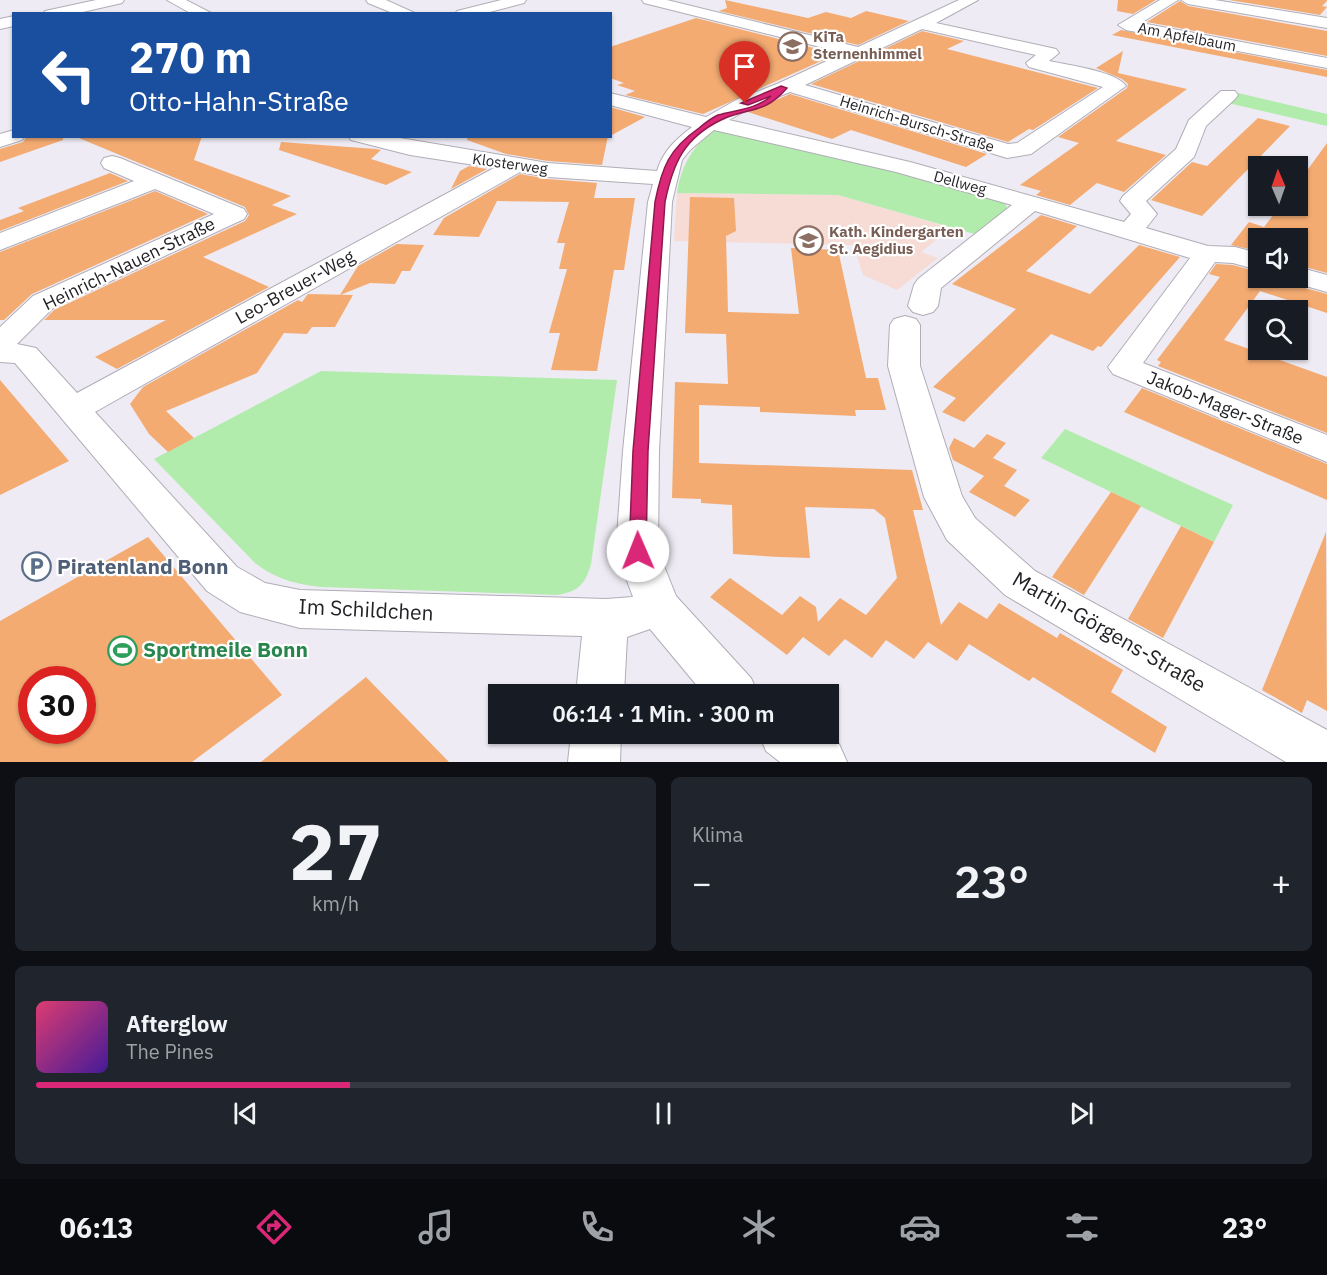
<!DOCTYPE html>
<html lang="de">
<meta charset="utf-8">
<style>
body{margin:0;font-family:"IBM Plex Sans",sans-serif;background:#20242c;color:#f1f3f6;height:100vh;display:flex;flex-direction:column;font-size:22px;white-space:nowrap}
*{box-sizing:border-box;margin:0}
p{font-size:20px;color:#9ea1a6}
.icon{flex:none;width:33px;height:33px;fill:none;stroke:currentColor;stroke-width:2;stroke-linecap:round;stroke-linejoin:round}
.map{position:relative;height:762px;overflow:hidden}
.sheet{display:flex;flex-direction:column;gap:15px;padding:15px;background:#0d0f14;flex:1}
.sheet>*{flex:none}
.hud{position:absolute;left:12px;top:12px;width:600px;height:126px;border-radius:0px;box-shadow:0 2px 4px #0004;background:#1a4fa0;color:#fff;overflow:hidden}
.needle{width:39px;rotate:358deg}
.controls{position:absolute;left:1248px;top:156px;display:grid;gap:12px}
.controls a{display:grid;place-items:center;width:60px;height:60px;border-radius:0px;background:#171b24;box-shadow:0 2px 4px #0004;font-size:30px}
.speed{position:absolute;left:18px;top:666px;display:flex;gap:12px;font-size:30px;font-weight:700;text-align:center}
.speed>*{display:grid;place-content:center;width:78px;height:78px;border-radius:50%;background:#171b24;box-shadow:0 2px 4px #0004;line-height:1}
.speed .limit{border:9px solid #d22;background:#fff;color:#111}
.pin{position:absolute;display:grid;place-items:center;width:51px;height:51px;color:#fff;margin:-62px -26px;border-radius:50% 50% 50% 0;rotate:-45deg;box-shadow:0 0 6px #0007}
.pin .icon{rotate:45deg}
.me{position:absolute;width:66px;margin:-33px;rotate:359deg;stroke-linejoin:round;filter:drop-shadow(0 0 4px #0008)}
.turn{display:flex;align-items:center;gap:21px;height:126px;padding:0 18px;font-size:27px}
.turn .icon{width:78px;height:78px;stroke-width:2.5}
.turn b{display:block;font-size:42px;line-height:51px}
.big{font-size:45px;font-weight:600;line-height:1.1}
.sheet .tile{flex:1;display:flex;flex-direction:column;justify-content:center;gap:9px;min-width:0;padding:0 21px;border-radius:9px;background:#20242c}
.sheet .dial{align-items:center;gap:0}
.dial b{font-size:78px;line-height:1}
.song{display:flex;align-items:center;gap:18px}
.cover{width:72px;height:72px;border-radius:9px;background:linear-gradient(135deg,hsl(340 70% 55%),hsl(260 70% 35%))}
.played{height:6px;border-radius:3px;background:linear-gradient(90deg,#db2777 25%,#363941 25%)}
.keys{display:flex;justify-content:space-around;direction:ltr}
.heat{display:flex;justify-content:space-between;align-items:center;font-size:33px;direction:ltr}
.sheet .tiles{flex:1;display:grid;gap:15px;grid-template-columns:1fr 1fr}
.tile:last-child{grid-column:span 2}
.trip{position:absolute;left:488px;top:684px;width:351px;height:60px;border-radius:0px;background:#171b24;box-shadow:0 2px 4px #0004;font-weight:600;line-height:60px;text-align:center}
.dock{display:flex;height:96px;justify-content:space-around;align-items:center;background:#090b0e;color:#9ea1a6}
.dock .icon{width:42px;height:42px}
.dock .selected{color:#db2777}
.dock b{font-size:27px;color:#f1f3f6}
.map>svg:first-child{display:block}
.education{fill:#f6dcd5}
.green{fill:#b2ecac}
.building{fill:#f3ab72;fill-rule:evenodd}
.lines{fill:none;stroke-linecap:round;stroke-linejoin:round}
.street-casing{stroke:#b0adb6;stroke-width:2}
.street{fill:#fff;fill-rule:evenodd}
.route{fill:#db2777;stroke:#8e194d;stroke-width:1.5}
.labels{text-anchor:middle;stroke-width:4.5;stroke-linejoin:round;paint-order:stroke}
.far-education-label{font-size:15px;font-weight:bold;fill:#785e54;stroke:#fff;text-anchor:start}
.far-street-label{font-size:15px;fill:#211f23;stroke:#fff}
.street-label{font-size:18px;fill:#211f23;stroke:#fff}
.near-service-label{font-size:21px;font-weight:bold;fill:#4e5e75;stroke:#fff;text-anchor:start}
.near-street-label{font-size:21px;fill:#211f23;stroke:#fff}
.near-leisure-label{font-size:21px;font-weight:bold;fill:#27864d;stroke:#fff;text-anchor:start}
</style>
<div class="map">
<svg width="1327" height="762" viewBox="0 0 1327 762">
<rect width="100%" height="100%" fill="#eeebf4"/>
<path class="education" d="M677 193 838 195 952 228 921 252 938 258 897 290 863 275 854 245 674 241Z"/>
<path class="green" d="M1238 93 1327 114V126L1228 103Z
M716 130 869 164 1005 203 1008 210 978 235 838 195 677 193C681 166 693 144 716 130Z
M321 371 617 380 591 564C585 585 578 592 556 595L321 587C295 584 276 579 255 563L154 459Z
M1065 429 1233 505 1214 542 1041 458Z"/>
<path class="building" d="M725 0 808 18 826 12 851 18 866 11 909 21 858 45 719 11 727 8Z
M1118 0H1156L1133 14 1117 11Z
M1229 0H1327V1L1322 6 1327 7 1320 15Z
M1180 1 1188 6 1327 31V56L1147 22Z
M696 18 837 54 703 114 625 95 635 91 617 85 624 83 610 78V47Z
M1121 30 1327 70V77L1112 35Z
M922 31 964 41 947 49 1098 88 1033 130 1029 129 1008 142 811 84Z
M1123 51 1118 73 1187 89 1116 141 1166 155 1124 192 1097 183 1070 205 1036 195 1041 191 1020 185 1079 143 1058 137 1127 88 1128 84 1122 79 1096 68Z
M790 94 987 154 966 167 851 130 832 139 748 112Z
M610 107 645 117 610 136Z
M1258 118 1290 126 1202 216 1151 200 1192 162 1207 166Z
M27 136H63V140L0 162V149L23 142Z
M74 136H202L194 160 291 196 272 205 297 214 203 257 269 287 117 369 95 357 166 320H44L54 310 245 221 249 215 245 207Z
M468 136H608L602 165 548 161 506 154 467 140Z
M281 142 376 149 381 150 371 159 412 172 386 185 279 150Z
M1327 143V273L1298 265V238H1258V251L1231 245 1249 222 1264 227 1280 206H1298V183Z
M469 166 487 169 451 189 460 171Z
M110 173 128 181 0 231V220L24 211 18 208Z
M520 174 548 179 597 183 594 198H635L624 270H614L597 371 551 370 560 333H549L567 269H559L565 243H557L569 202 497 201 479 237 433 235 444 218Z
M155 191 208 214 32 294 4 320H0V252Z
M690 197 734 198 736 231 726 236 728 312 799 314 791 248 838 250 866 378H878L886 410H855L856 416 760 412V407L699 405V463L912 470 923 510H913L941 625 959 602 987 619 999 603 1057 638 1060 633 1123 670 1111 692 1167 727 1155 753 1033 677 1029 681 969 644 957 661 928 642 914 659 886 640 872 658 845 639 829 656 803 637 787 655 710 597 730 578 782 615 800 596 816 607 818 622 840 598 866 615 897 578 885 518 874 509 805 507 810 558 779 557 733 554 732 505 701 503V499L672 498 675 382 728 384 726 334 685 333Z
M1041 215 1077 226 1026 271 1090 294 1139 245 1180 257 1101 347 1098 346 1093 351 1051 334 964 422 942 412 956 398 933 387 1016 309 952 284Z
M397 244 424 245 410 271H402L395 284 370 283 340 295 358 266Z
M1216 264 1233 265 1258 272V278H1284L1287 283 1327 294V313L1260 291 1224 340 1327 377V433L1158 366 1161 362 1157 360 1220 277 1209 274Z
M308 294 353 295 335 327H312L307 334 284 333 257 373 166 411 194 438 168 452 149 434 130 404 143 387 298 300 302 302Z
M0 380 69 461 0 495Z
M1142 388 1327 464V500L1124 412Z
M987 434 1006 443 993 458 1017 470 1004 486 1030 500 1015 517 969 492 984 476 953 460 949 448 954 438 974 448Z
M1111 492 1141 506 1084 595 1052 577Z
M1181 526 1214 542 1163 638 1128 619Z
M1326 532 1327 711 1307 700 1302 713 1262 690Z
M148 537 282 695 192 762H0V621ZM32 680H82V730H32Z
M366 677 449 762H261L299 731Z"/>
<g class="lines">
<defs>
<path id="street" d="M96 0H124L122 3 74 14H43L45 11Z
M167 0H186L213 14H192Z
M366 0H386L417 14H395L368 3Z
M501 0H526L524 3 482 14H455L457 11Z
M642 0H667L858 47 959 0H978L936 23 1056 49 1059 53 1049 61C1067 65 1116 71 1126 86L1031 154 1007 158 790 92 752 107 729 120 910 162 1124 222 1131 214 1120 201 1123 196 1176 149 1189 120 1221 91H1235L1238 95 1235 99 1206 126 1194 157 1146 201 1157 214 1146 228 1208 246 1235 247 1258 253V270L1233 263 1215 262 1143 363 1327 435V462L1113 374 1108 367 1190 258 1035 211 941 288 938 306 933 312 923 315 913 312 908 306 914 285 918 279 1012 205 896 172 714 130 690 150 682 160 672 202 659 451 658 551 676 596 751 678 758 694H704L650 629 627 637 624 694H576L582 636 300 628 240 612 207 591 15 363 0 362V327L33 296 214 214 155 189 0 250V233L134 181 104 168 101 163 104 158 112 156 120 158 244 209 247 214 244 219 53 308 17 344 36 348 77 393 494 168 410 155 351 140 348 136H388L548 163 657 171C663 151 676 139 692 127L610 105V93L706 117 738 99 777 84 844 53 644 3ZM922 29 1036 55 1026 63 1029 67 1103 87 1017 143 1008 144 805 85ZM520 172 548 177 653 184 648 202 623 451 616 551 633 597 606 599 300 590 265 583 237 567 95 412Z
M1160 0H1178L1141 23 1327 58V68L1126 30 1118 25Z
M1181 0H1215L1327 18V28L1188 4Z
M14 16V26L0 29V19Z
M14 130V136H25L22 140 0 147V134Z
M1298 267 1327 275V292L1288 281 1286 278H1298Z
M905 316 916 319 920 325V366L962 496 975 518 1035 571 1327 730V762H1286L1005 595 947 540 924 497 888 366 890 325 894 319Z
M571 734H621L620 762H568Z
M759 734H825L839 744 847 762H780L766 751Z"/>
</defs>
<use href="#street" class="street-casing"/>
<use href="#street" class="street"/>
</g>
<path class="route" d="M781 86 787 88C764 115 748 107 721 120 684 138 673 163 665 202L648 451 646 551 644 555 638 557 631 555 629 551 633 451 655 202C662 167 669 149 699 128 705 123 711 118 718 115 736 110 757 109 771 96L748 105 741 103Z"/>
<defs>
<symbol id="school-ring" viewBox="-11 -11 22 22"><circle r="9.5" fill="#fff" stroke="#8d6e63" stroke-width="1.5"/><path d="M0-5L7-2L0 1L-7-2ZM-4 1L0 2.5L4 1V4Q0 6-4 4Z" fill="#8d6e63"/></symbol>
<symbol id="parking-ring" viewBox="-11 -11 22 22"><circle r="9.5" fill="#fff" stroke="#5c6f8a" stroke-width="1.5"/><path d="M-3.5-5.5H1a3.5 3.5 0 0 1 0 7H-1V5.5H-3.5ZM-1-3.4V-.6H.8a1.4 1.4 0 0 0 0-2.8Z" fill="#5c6f8a"/></symbol>
<symbol id="stadium-ring" viewBox="-11 -11 22 22"><circle r="9.5" fill="#fff" stroke="#2e9e5b" stroke-width="1.5"/><path d="M0-5a6.5 5 0 1 0 0 10a6.5 5 0 1 0 0-10ZM-3.5-1.8h7v3.6h-7Z" fill="#2e9e5b"/></symbol>
</defs>
<g fill-rule="evenodd">
<use href="#school-ring" x="776" y="30" width="33" height="33"/>
<use href="#school-ring" x="792" y="224" width="33" height="33"/>
<use href="#parking-ring" x="20" y="550" width="33" height="33"/>
<use href="#stadium-ring" x="106" y="634" width="33" height="33"/>
</g>
<g class="labels">
<g class="far-education-label">
<text x="813" y="42">KiTa<tspan x="813" dy="17">Sternenhimmel</tspan></text>
<text x="829" y="237">Kath. Kindergarten<tspan x="829" dy="17">St. Aegidius</tspan></text>
</g>
<g class="far-street-label">
<text transform="translate(1187 37) rotate(11)" y="5">Am Apfelbaum</text>
<text transform="translate(917 124) rotate(17)" y="5">Heinrich-Bursch-Straße</text>
<text transform="translate(510 164) rotate(8)" y="5">Klosterweg</text>
<text transform="translate(960 183) rotate(15)" y="5">Dellweg</text>
</g>
<g class="street-label">
<text transform="translate(129 264) rotate(-26)" y="6">Heinrich-Nauen-Straße</text>
<text transform="translate(295 287) rotate(-29)" y="6">Leo-Breuer-Weg</text>
<text transform="translate(1225 408) rotate(22)" y="6">Jakob-Mager-Straße</text>
</g>
<g class="near-service-label">
<text x="57" y="574">Piratenland Bonn</text>
</g>
<g class="near-street-label">
<text transform="translate(366 610) rotate(3)" y="7">Im Schildchen</text>
<text transform="translate(1109 632) rotate(30)" y="7">Martin-Görgens-Straße</text>
</g>
<g class="near-leisure-label">
<text x="143" y="657">Sportmeile Bonn</text>
</g>
</g>
</svg>
<div class="controls">
<a><svg class="needle" viewBox="-14 -14 28 28"><path d="M0-13l5 13h-10z" fill="#e53935"/><path d="M0 13l5-13h-10z" fill="#9ea1a6"/></svg></a>
<a><svg class="icon" aria-label="sound" viewBox="0 0 24 24"><path d="M4 9h4l5-4v14l-5-4H4zM17 9q2 3 0 6"/></svg></a>
<a><svg class="icon" aria-label="search" viewBox="0 0 24 24"><circle cx="10" cy="10" r="6"/><path d="M15 15l6 6"/></svg></a>
</div>
<div class="speed"><div class="limit">30</div></div>
<div class="pin" style="left:745px;top:103px;background:#d93025"><svg class="icon" aria-label="arrive" viewBox="0 0 24 24"><path d="M6 21V4h12l-3 4 3 4H6"/></svg></div>
<svg class="me" style="left:638px;top:551px" viewBox="-20 -20 40 40"><circle r="19" fill="#fff"/><path d="M0-13L10 11 0 6-10 11z" fill="#db2777"/></svg>
<div class="trip">06:14 · 1 Min. · 300 m</div>
<div class="hud">
<div class="turn"><svg class="icon" aria-label="left" viewBox="0 0 24 24"><path d="M17 20v-9H6M10 6l-5 5 5 5"/></svg><div><b>270 m</b>Otto-Hahn-Straße</div></div>
</div>
</div>
<section class="sheet">
<div class="tiles">
<div class="tile dial"><b>27</b><p>km/h</p></div>
<div class="tile"><p>Klima</p>
<div class="heat"><a>−</a><b class="big">23°</b><a>+</a></div>
</div>
<div class="tile">
<div class="song"><i class="cover"></i><div><b>Afterglow</b><p>The Pines</p></div></div>
<div class="played"></div>
<div class="keys"><svg class="icon" aria-label="previous" viewBox="0 0 24 24"><path d="M18 5L8 12l10 7zM5 5v14"/></svg><svg class="icon" aria-label="pause" viewBox="0 0 24 24"><path d="M8 5v14M16 5v14"/></svg><svg class="icon" aria-label="next" viewBox="0 0 24 24"><path d="M6 5l10 7-10 7zM19 5v14"/></svg></div>
</div>
</div>
</section>
<nav class="dock">
<b>06:13</b>
<svg class="icon selected" aria-label="directions" viewBox="0 0 24 24"><path d="M12 3l9 9-9 9-9-9zM9 14v-3h6M13 9l2 2-2 2"/></svg>
<svg class="icon" aria-label="music" viewBox="0 0 24 24"><path d="M9 18V5l10-2v13"/><circle cx="6" cy="18" r="3"/><circle cx="16" cy="16" r="3"/></svg>
<svg class="icon" aria-label="phone" viewBox="0 0 24 24"><path d="M5 4h4l2 5-3 2q2 4 5 5l2-3 5 2v4C11 20 4 13 5 4z"/></svg>
<svg class="icon" aria-label="climate" viewBox="0 0 24 24"><path d="M12 3v18M4 7l16 10M4 17L20 7"/></svg>
<svg class="icon" aria-label="car" viewBox="0 0 24 24"><path d="M5 17H2v-5l4-1 3-4h7l3 4 3 1v5h-3M9 17h6M6 11h13"/><circle cx="7" cy="17" r="2"/><circle cx="17" cy="17" r="2"/></svg>
<svg class="icon" aria-label="filters" viewBox="0 0 24 24"><path d="M4 7h16M4 17h16"/><circle cx="9" cy="7" r="2"/><circle cx="15" cy="17" r="2"/></svg>
<b>23°</b>
</nav>
